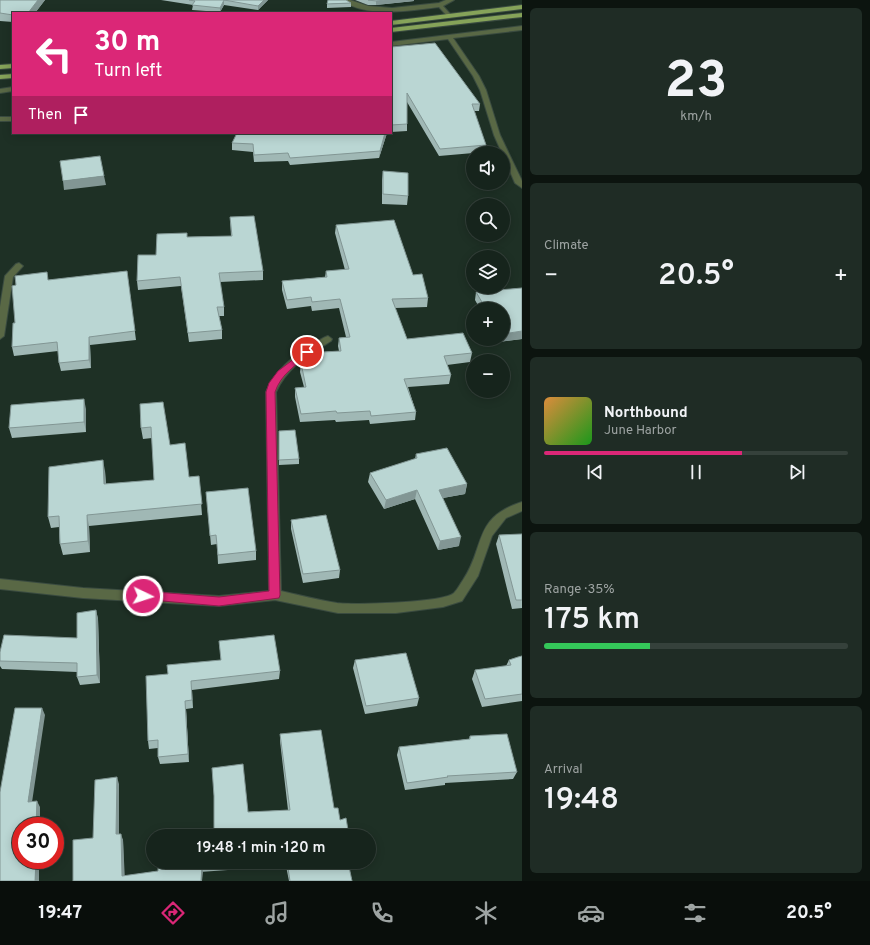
<!DOCTYPE html>
<meta charset="utf-8">
<style>
body{margin:0;font-family:Overpass,sans-serif;background:#1f2c25;color:#f1f3f6;height:100vh;display:flex;flex-direction:column;font-size:15px;white-space:nowrap}
*{box-sizing:border-box;margin:0}
p{font-size:13px;color:#9ea4a3}
.icon{flex:none;width:22px;height:22px;fill:none;stroke:currentColor;stroke-width:2;stroke-linecap:round;stroke-linejoin:round}
.map{position:relative;flex:1;overflow:hidden}
.sheet{display:flex;flex-direction:column;gap:8px;padding:8px;background:#0c140f;width:348px}
.sheet>*{flex:none}
.hud{position:absolute;left:12px;top:12px;width:380px;height:122px;border-radius:0px;box-shadow:0 2px 10px #0003,0 0 0 1px #35413b;background:#db2777;color:#fff;overflow:hidden}
.controls{position:absolute;left:466px;top:146px;display:grid;gap:8px}
.controls a{display:grid;place-items:center;width:44px;height:44px;border-radius:50%;background:#16241c;box-shadow:0 2px 10px #0003,0 0 0 1px #35413b;font-size:20px}
.speed{position:absolute;left:12px;top:817px;display:flex;gap:8px;font-size:20px;font-weight:700;text-align:center}
.speed>*{display:grid;place-content:center;width:52px;height:52px;border-radius:50%;background:#16241c;box-shadow:0 2px 10px #0003,0 0 0 1px #35413b;line-height:1}
.speed .limit{border:6px solid #d22;background:#fff;color:#111}
.pin{position:absolute;display:grid;place-items:center;width:34px;height:34px;color:#fff;margin:-17px;border:2px solid #fff;border-radius:50%;box-shadow:0 1px 4px #0007}
.me{position:absolute;width:44px;margin:-22px;rotate:94deg;stroke-linejoin:round;filter:drop-shadow(0 0 3px #0008)}
.turn{display:flex;align-items:center;gap:14px;height:84px;padding:0 16px;font-size:18px}
.turn .icon{width:52px;height:52px;stroke-width:2.5}
.turn b{display:block;font-size:28px;line-height:34px}
.then{display:flex;align-items:center;height:38px;padding:0 16px;background:#0003;gap:8px;font-size:15px}
.big{font-size:30px;font-weight:600;line-height:1.1}
.sheet .tile{flex:1;display:flex;flex-direction:column;justify-content:center;gap:6px;min-width:0;padding:0 14px;border-radius:6px;background:#1f2c25}
.sheet .dial{align-items:center;gap:0}
.dial b{font-size:52px;line-height:1}
.song{display:flex;align-items:center;gap:12px}
.cover{width:48px;height:48px;border-radius:6px;background:linear-gradient(135deg,hsl(30 70% 55%),hsl(120 70% 35%))}
.played{height:4px;border-radius:2px;background:linear-gradient(90deg,#db2777 65%,#35413b 65%)}
.keys{display:flex;justify-content:space-around;direction:ltr}
.heat{display:flex;justify-content:space-between;align-items:center;font-size:22px;direction:ltr}
.charge{height:6px;border-radius:3px;background:linear-gradient(90deg,#34c759 35%,#35413b 0)}
.trip{position:absolute;left:146px;top:829px;width:230px;height:40px;border-radius:20px;background:#16241c;box-shadow:0 2px 10px #0003,0 0 0 1px #35413b;font-weight:600;line-height:40px;text-align:center}
.tab-bar{display:flex;height:64px;justify-content:space-around;align-items:center;background:#090e0b;color:#9ea4a3}
.tab-bar .icon{width:28px;height:28px}
.tab-bar .active{color:#db2777}
.tab-bar b{font-size:18px;color:#f1f3f6}
main{display:flex;flex:1;min-height:0}
.map>svg:first-child{display:block}
.lines{fill:none;stroke-linecap:round;stroke-linejoin:round}
.street-casing{stroke:#3a4b40;stroke-width:2}
.primary-casing{stroke:#3a4b40;stroke-width:2}
.street{fill:#596845;fill-rule:evenodd}
.primary{fill:#86a359;fill-rule:evenodd}
.wall{fill:#a0b8b5}
.shaded-wall{fill:#829694}
.building{fill:#bad6d3;stroke:#829694}
.route{fill:#db2777;stroke:#8e194d}
</style>
<main>
<div class="map">
<svg width="522" height="881" viewBox="0 0 522 881">
<rect width="100%" height="100%" fill="#1e3025"/>
<g class="lines">
<defs>
<path id="street" d="M342 0H350L368 6 392 8 439 3 446 0H454L443 6 452 16 449 18 439 7C411 10 366 19 342 0Z
M522 26V30L453 38 479 76 486 90 500 135 522 181V188L515 183 494 135 480 90 473 76 448 39 391 46V42Z
M13 87V91L0 93V89Z
M0 117H13V121H0Z
M19 263 23 266 13 277 4 336 0 339V307L5 276 16 264Z
M328 336 332 339 331 341C309 355 287 367 276 392L281 591C299 595 318 600 337 603 355 605 443 603 454 593 458 589 460 584 463 580 486 546 472 518 522 502V511L506 518 492 536 478 576 462 601 443 607 396 613H338L275 600 219 606 83 598 0 589V579L83 588 219 596 269 591 266 392C276 370 292 357 311 345 317 342 322 338 328 336Z"/>
<path id="primary" d="M522 5V9L391 25V21Z
M522 13V17L391 32V28Z
M13 64V68L0 69V65Z
M13 74V78L0 79V75Z"/>
</defs>
<use href="#street" class="street-casing"/>
<use href="#primary" class="primary-casing"/>
<use href="#street" class="street"/>
<use href="#primary" class="primary"/>
</g>
<path class="wall" d="M0 0H45L35 13H13V22L0 21Z
M161 0H268L258 10 224 5 220 12 192 10 193 5Z
M355 0H414V1L376 5H368Z
M351 3V7L327 8V4Z
M391 47 480 104 479 111H474L486 145 485 152 439 156 407 102V131L391 132Z
M387 133 379 158 290 165 288 161 254 162 253 152 232 150V143Z
M383 171 408 196 407 205 382 204V180Z
M230 217 263 271V280L220 282 224 307V316H219L222 330V339L189 342 181 286 138 290 137 281 156 255 187 237 231 236Z
M336 225 413 275 428 298 427 307 395 308 407 339 472 353 470 362 447 365 451 375 449 384 408 387 416 412 415 420 370 424 369 420 336 422 335 420 300 422 295 397V388L304 387 300 372 301 363H305V353L339 351 338 346 339 338 346 337 339 308 312 311 311 306 287 309 282 290V281L325 277 326 271 345 270 335 233Z
M127 271 136 340 90 345 91 368 61 371 59 363 58 351 14 356 12 347 15 323 49 280Z
M522 288V339L498 342 496 339H503V309H480L475 300 476 292Z
M140 404 170 445 189 477 199 476 202 515 89 526 90 552 63 555 60 544 59 527 51 528 48 517 105 471 106 484 154 480 152 438 143 439 141 428Z
M86 409V432L12 438 9 428Z
M279 431 299 459V464L279 465Z
M416 454 467 484 465 494 443 498 459 546 438 550 415 499 384 509 368 482 370 473 415 459Z
M206 492 256 551V560L218 564 217 544 211 545Z
M291 520 340 570 339 578 303 583 291 529Z
M522 534V608L512 609 496 544 499 535Z
M96 610 98 619 100 683 80 685 77 677V672L2 669 0 666V652L77 638Z
M219 641 280 671 279 679 192 690 193 708 186 709 189 762 160 764 158 757V748L149 749 148 741 168 674 221 660Z
M522 656V701L482 707 472 679 475 670 506 666 509 660Z
M355 660 419 698 417 706 365 714 353 668Z
M280 734 334 808 340 820 214 829 248 812 288 810 280 741Z
M470 736 517 772 513 779 445 783V785L405 790 397 755 399 747 469 739Z
M119 784V834L123 840 124 876 158 871V862H348L352 881H289L286 866 73 881 93 838Z"/>
<path class="shaded-wall" d="M38 0H45L35 13H28Z
M224 0V5L220 12V8Z
M264 0H268L258 10V6Z
M386 0H414V1L376 5V1Z
M385 133H387L379 158 380 151Z
M104 176 106 185 64 190 63 181Z
M522 331V339L498 342 499 339H503V334Z
M89 337 90 345 91 368 89 360Z
M84 399 86 409V432L84 422Z
M103 460 105 471 106 495 104 484Z
M467 484 465 494 437 499 439 490Z
M417 490 415 499 384 509 386 500Z
M87 515 89 526 90 552 88 541Z
M461 537 459 546 438 550 440 541Z
M96 610 98 619 100 683 97 675Z
M185 701 186 709 189 762 188 754Z
M42 708 45 715 31 809 28 802Z
M117 777 119 784V841L116 834Z
M37 801 40 807V826H36Z
M121 834 123 840 125 881 122 876Z
M36 860H39V881H35Z
M202 866 203 872 202 881H201Z"/>
<path class="building" d="M0 0H38L28 13H13V15L0 13Z
M189 0H264L258 6 224 0 220 8 192 5 195 1Z
M328 0H346L351 3 327 4Z
M368 0H386L376 1Z
M435 43 480 104H472L486 145 440 149 407 93V124L391 125V47Z
M237 133H385L380 151 290 158 288 153 254 155 253 144 232 143Z
M100 156 104 176 63 181 60 161Z
M383 171 408 173V196L383 194Z
M254 216 263 271 219 273 224 307H217L222 330 188 333 180 277 137 281 138 255H156L157 234 187 233V237L232 236 230 217Z
M394 220 413 275 422 274 428 298 392 299 407 339 463 333 472 353 444 356 451 375 404 379 416 412 371 416 370 411 337 413 336 411 301 414 295 388 306 387 301 363 307 362 305 353 341 351 339 338 350 337 340 299 312 302 311 297 287 300 282 281 327 277 326 271 349 269 336 225Z
M127 271 135 331 89 337V360L59 363 57 342 12 347 13 323H15L12 286 16 285 15 276 47 272 48 280Z
M522 288V331L503 334V309H486L476 292Z
M84 399V422L9 428 11 405Z
M163 402 170 445 185 443 189 477 199 476 202 504 87 515 88 541 60 544 59 516 48 517 49 467 103 460 104 484 154 480 151 427 141 428 140 404Z
M295 430 299 459 279 460V431Z
M447 448 467 484 439 490 461 537 440 541 417 490 386 500 370 473 417 458 416 454Z
M248 488 256 551 218 555 216 535 210 536 206 492Z
M326 515 340 570 303 574 291 520Z
M522 534V600H516L499 535Z
M96 610 97 675 77 677V663L0 661V652L4 635 77 638V613Z
M274 635 280 671 191 681 192 700 185 701 188 754 158 757V740L148 741 146 676 168 674 167 665 221 660 219 641Z
M406 653 419 698 366 706 355 660Z
M522 656V694L485 699 475 670 511 665 509 660 518 657Z
M15 708H42L28 802 37 801 36 826H21V860H36L35 881H0V792Z
M321 730 334 808H338L340 820 346 818 349 836H160V830L214 829V796L212 768 243 764 248 812 290 810 280 734Z
M507 734 517 772 447 776 448 777 407 783 399 747 470 739V736Z
M117 777 116 834H121L122 876 158 871V862H263L202 866 201 881H73V840L93 838 95 780Z
M287 862H348L352 881H290Z"/>
<path class="route" d="M307 349 312 352 310 354C296 365 281 374 275 392L280 595 279 598 219 606 140 599 138 596 140 593 143 591 219 597 269 591 266 392 269 383 278 371Z"/>
</svg>
<div class="controls">
<a><svg class="icon" aria-label="sound" viewBox="0 0 24 24"><path d="M4 9h4l5-4v14l-5-4H4zM17 9q2 3 0 6"/></svg></a>
<a><svg class="icon" aria-label="search" viewBox="0 0 24 24"><circle cx="10" cy="10" r="6"/><path d="M15 15l6 6"/></svg></a>
<a><svg class="icon" aria-label="layers" viewBox="0 0 24 24"><path d="M12 4l9 5-9 5-9-5zM3 14l9 5 9-5"/></svg></a>
<a>+</a>
<a>−</a>
</div>
<div class="speed"><div class="limit">30</div></div>
<div class="pin" style="left:307px;top:352px;background:#d93025"><svg class="icon" aria-label="arrive" viewBox="0 0 24 24"><path d="M6 21V4h12l-3 4 3 4H6"/></svg></div>
<svg class="me" style="left:143px;top:596px" viewBox="-20 -20 40 40"><circle r="17" fill="#db2777" stroke="#fff" stroke-width="3"/><path d="M0-11L8 9 0 5-8 9z" fill="#fff"/></svg>
<div class="trip">19:48 · 1 min · 120 m</div>
<div class="hud">
<div class="turn"><svg class="icon" aria-label="left" viewBox="0 0 24 24"><path d="M17 20v-9H6M10 6l-5 5 5 5"/></svg><div><b>30 m</b>Turn left</div></div>
<div class="then">Then<svg class="icon" aria-label="arrive" viewBox="0 0 24 24"><path d="M6 21V4h12l-3 4 3 4H6"/></svg></div>
</div>
</div>
<section class="sheet">
<div class="tile dial"><b>23</b><p>km/h</p></div>
<div class="tile"><p>Climate</p>
<div class="heat"><a>−</a><b class="big">20.5°</b><a>+</a></div>
</div>
<div class="tile">
<div class="song"><i class="cover"></i><div><b>Northbound</b><p>June Harbor</p></div></div>
<div class="played"></div>
<div class="keys"><svg class="icon" aria-label="previous" viewBox="0 0 24 24"><path d="M18 5L8 12l10 7zM5 5v14"/></svg><svg class="icon" aria-label="pause" viewBox="0 0 24 24"><path d="M8 5v14M16 5v14"/></svg><svg class="icon" aria-label="next" viewBox="0 0 24 24"><path d="M6 5l10 7-10 7zM19 5v14"/></svg></div>
</div>
<div class="tile"><p>Range · 35%</p><b class="big">175 km</b><div class="charge"></div></div>
<div class="tile"><p>Arrival</p><b class="big">19:48</b></div>
</section>
</main>
<nav class="tab-bar">
<b>19:47</b>
<svg class="icon active" aria-label="directions" viewBox="0 0 24 24"><path d="M12 3l9 9-9 9-9-9zM9 14v-3h6M13 9l2 2-2 2"/></svg>
<svg class="icon" aria-label="music" viewBox="0 0 24 24"><path d="M9 18V5l10-2v13"/><circle cx="6" cy="18" r="3"/><circle cx="16" cy="16" r="3"/></svg>
<svg class="icon" aria-label="phone" viewBox="0 0 24 24"><path d="M5 4h4l2 5-3 2q2 4 5 5l2-3 5 2v4C11 20 4 13 5 4z"/></svg>
<svg class="icon" aria-label="climate" viewBox="0 0 24 24"><path d="M12 3v18M4 7l16 10M4 17L20 7"/></svg>
<svg class="icon" aria-label="car" viewBox="0 0 24 24"><path d="M5 17H2v-5l4-1 3-4h7l3 4 3 1v5h-3M9 17h6M6 11h13"/><circle cx="7" cy="17" r="2"/><circle cx="17" cy="17" r="2"/></svg>
<svg class="icon" aria-label="filters" viewBox="0 0 24 24"><path d="M4 7h16M4 17h16"/><circle cx="9" cy="7" r="2"/><circle cx="15" cy="17" r="2"/></svg>
<b>20.5°</b>
</nav>
